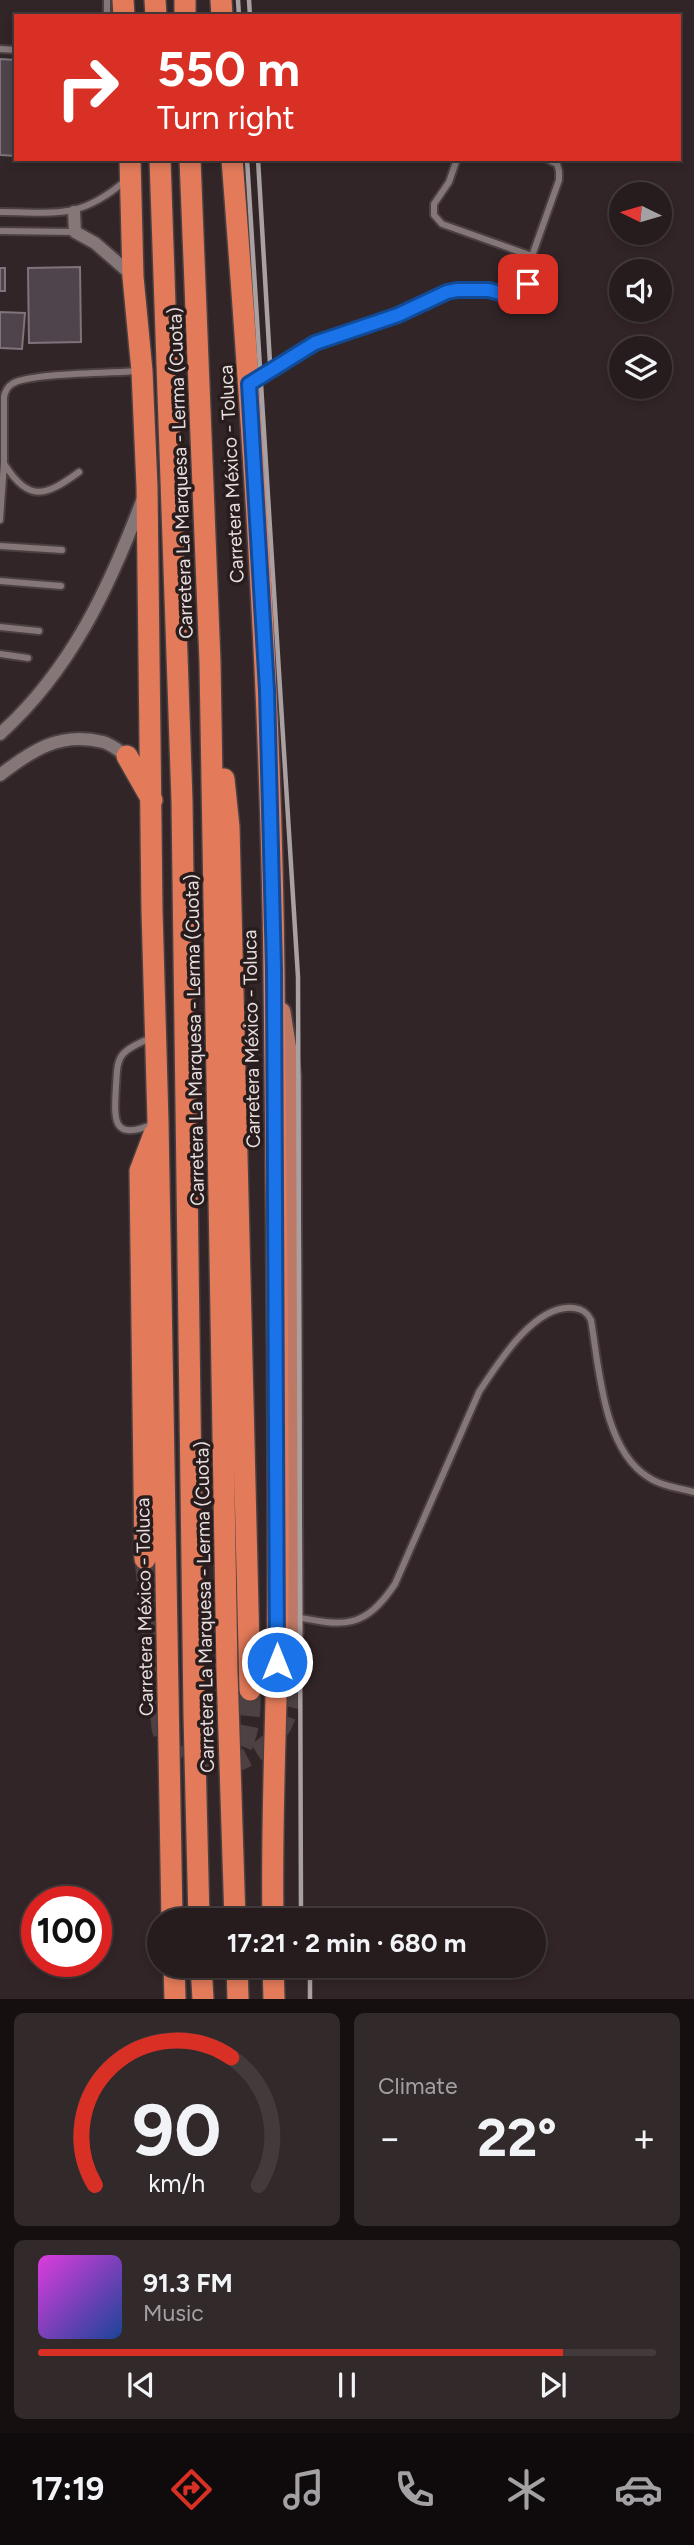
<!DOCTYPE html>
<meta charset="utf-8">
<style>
body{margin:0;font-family:Figtree,sans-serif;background:#32292a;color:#f1f3f6;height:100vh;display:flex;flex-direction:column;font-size:26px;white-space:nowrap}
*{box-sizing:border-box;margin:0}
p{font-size:23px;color:#a4a1a4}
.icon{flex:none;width:38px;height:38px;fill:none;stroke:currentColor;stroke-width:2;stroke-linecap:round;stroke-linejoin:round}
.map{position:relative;height:1999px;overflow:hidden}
.details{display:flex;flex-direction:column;gap:14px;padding:14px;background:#150f10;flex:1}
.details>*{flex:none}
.banner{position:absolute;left:14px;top:14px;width:667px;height:147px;border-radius:0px;box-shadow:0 4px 10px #0003,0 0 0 2px #423a3b;background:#d93025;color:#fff;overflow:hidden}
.needle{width:46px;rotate:275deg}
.fabs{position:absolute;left:609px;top:182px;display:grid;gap:14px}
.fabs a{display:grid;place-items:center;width:63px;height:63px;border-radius:50%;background:#261c1d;box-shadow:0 4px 10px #0003,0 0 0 2px #423a3b;font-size:35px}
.speed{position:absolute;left:21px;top:1886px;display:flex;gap:14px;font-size:35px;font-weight:700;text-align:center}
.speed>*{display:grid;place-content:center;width:91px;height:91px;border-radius:50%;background:#261c1d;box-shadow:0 4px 10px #0003,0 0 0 2px #423a3b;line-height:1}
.speed .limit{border:10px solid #d22;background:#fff;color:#111}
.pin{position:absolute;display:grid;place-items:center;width:60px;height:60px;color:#fff;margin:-30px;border-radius:14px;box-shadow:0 4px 10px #0006}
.me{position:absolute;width:77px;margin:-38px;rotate:0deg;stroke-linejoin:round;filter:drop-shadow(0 0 5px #0008)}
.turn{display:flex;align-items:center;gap:24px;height:147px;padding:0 28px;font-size:32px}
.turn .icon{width:91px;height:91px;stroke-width:2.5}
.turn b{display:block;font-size:49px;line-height:60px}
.big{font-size:52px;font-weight:700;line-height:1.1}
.details .widget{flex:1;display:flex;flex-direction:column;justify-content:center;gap:10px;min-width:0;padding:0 24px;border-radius:10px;background:#32292a}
.details .dial{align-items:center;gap:0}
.dial svg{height:182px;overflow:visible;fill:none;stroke:#423a3b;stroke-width:7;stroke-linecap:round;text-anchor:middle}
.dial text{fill:#f1f3f6;stroke:none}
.song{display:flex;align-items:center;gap:21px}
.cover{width:84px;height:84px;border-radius:10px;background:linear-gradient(135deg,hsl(300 70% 55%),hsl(220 70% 35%))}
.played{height:7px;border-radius:4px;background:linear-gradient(90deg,#d93025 85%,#423a3b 85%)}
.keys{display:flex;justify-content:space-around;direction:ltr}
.heat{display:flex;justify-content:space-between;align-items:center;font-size:38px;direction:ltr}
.details .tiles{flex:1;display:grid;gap:14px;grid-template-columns:1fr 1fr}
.widget:last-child{grid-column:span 2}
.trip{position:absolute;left:147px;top:1908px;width:399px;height:70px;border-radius:35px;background:#261c1d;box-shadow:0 4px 10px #0003,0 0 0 2px #423a3b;font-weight:700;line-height:70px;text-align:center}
.tab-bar{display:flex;height:112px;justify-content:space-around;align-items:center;background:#0f0b0c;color:#a4a1a4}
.tab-bar .icon{width:49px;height:49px}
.tab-bar .current{color:#d93025}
.tab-bar b{font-size:32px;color:#f1f3f6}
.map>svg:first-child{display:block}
.building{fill:#4f444b;stroke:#80747c;stroke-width:2}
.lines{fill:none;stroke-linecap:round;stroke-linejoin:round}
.primary-tunnel{stroke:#4d4143;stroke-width:19;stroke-dasharray:19 10;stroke-linecap:butt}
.motorway-tunnel{stroke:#4d4143;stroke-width:21;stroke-dasharray:21 10;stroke-linecap:butt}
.service-casing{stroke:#4a4042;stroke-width:10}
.minor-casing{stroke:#4a4042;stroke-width:16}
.primary-casing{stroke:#4a4042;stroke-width:23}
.motorway-casing{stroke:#4a4042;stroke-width:24}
.service{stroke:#857678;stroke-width:6}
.minor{stroke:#857678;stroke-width:12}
.primary{stroke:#bd7966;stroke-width:19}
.motorway{stroke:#e37b5a;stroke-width:21}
.rail{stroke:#a9a0a1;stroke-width:4.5}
.route-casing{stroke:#114b97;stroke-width:18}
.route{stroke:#1a73e8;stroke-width:12}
.labels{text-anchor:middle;stroke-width:7;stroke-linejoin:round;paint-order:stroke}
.street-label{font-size:19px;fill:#e6dedf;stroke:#281c1d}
</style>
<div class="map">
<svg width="694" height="1999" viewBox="0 0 694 1999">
<rect width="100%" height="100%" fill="#322527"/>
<path class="building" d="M0 59 16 60V156L0 155Z
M80 267 81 342 29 343 28 268Z
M0 268H5V291H0Z
M0 312 25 313 22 349 0 348Z"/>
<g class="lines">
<path class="primary-tunnel" d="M230 1765C301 1738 291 1698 293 1633"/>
<path class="motorway-tunnel" d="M145 1559 162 1728C171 1767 197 1765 230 1765 248 1743 251 1718 250 1690"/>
<defs>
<path id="service" d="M107 0V16
M0 49 16 50
M457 159 449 182 434 204V215L442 224 532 256
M0 212C57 212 79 220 125 181
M0 231 75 232
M254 381 315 343 398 315 447 292 457 290 489 291 510 296 526 290 530 279 532 256 559 180V171L557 164 547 159
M5 465C29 503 46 496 79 472
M0 520 4 463V397C5 392 7 387 12 384 27 373 115 373 139 371
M0 546 62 550
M0 581 61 586
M0 627 39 631
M0 654 28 658
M152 1037C143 1042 130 1046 123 1054 116 1062 117 1075 116 1086 114 1120 112 1142 153 1124
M295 1617C344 1626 364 1630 395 1584L479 1392C498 1363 535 1303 574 1308 582 1309 587 1312 591 1320 599 1367 603 1449 648 1477 661 1486 679 1488 694 1492"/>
<path id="minor" d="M74 212 75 232 95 243 133 276
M0 734C71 670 109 588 142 501
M0 775C31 751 60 731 103 742 111 744 119 751 127 756"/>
<path id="primary" d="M281 1012 291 1076 293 1633"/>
<path id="motorway" d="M123 0 124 16
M155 0 156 16
M185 0V16
M221 0 222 16
M130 159 133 277 142 371 147 487 152 910 158 1122 172 1920
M160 159 182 801 194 1714 199 1920
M190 159 210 662 227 1671 235 1920
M232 159C253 430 271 701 274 973 276 1182 279 1392 278 1601 277 1707 271 1813 273 1920
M127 756 152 800
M224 779 229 827 250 1690
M145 1559 140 1171 154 1134
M174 1965 175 1999
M201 1965 203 1999
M237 1965 238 1999
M273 1965 274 1999"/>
</defs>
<use href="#service" class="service-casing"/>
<use href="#minor" class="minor-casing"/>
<use href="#primary" class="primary-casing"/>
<use href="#motorway" class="motorway-casing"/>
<use href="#service" class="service"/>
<use href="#minor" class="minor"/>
<use href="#primary" class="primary"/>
<use href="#motorway" class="motorway"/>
<path class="rail" d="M238 0 239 16
M249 0 250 16
M247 159 298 977 301 1920
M258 159 270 363
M310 1965V1999"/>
</g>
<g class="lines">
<defs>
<path id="route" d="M277 1662 274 968 267 690 249 384 315 343 398 315 447 292 457 290H489L510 296 521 293 528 284"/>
</defs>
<use href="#route" class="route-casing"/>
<use href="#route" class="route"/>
</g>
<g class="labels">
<g class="street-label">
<text transform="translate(180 473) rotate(-92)" y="7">Carretera La Marquesa - Lerma (Cuota)</text>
<text transform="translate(231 474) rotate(-93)" y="7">Carretera México - Toluca</text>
<text transform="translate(251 1039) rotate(-91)" y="7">Carretera México - Toluca</text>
<text transform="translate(194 1040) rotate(-91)" y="7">Carretera La Marquesa - Lerma (Cuota)</text>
<text transform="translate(144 1607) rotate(-91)" y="7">Carretera México - Toluca</text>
<text transform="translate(204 1607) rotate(-91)" y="7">Carretera La Marquesa - Lerma (Cuota)</text>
</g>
</g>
</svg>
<div class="fabs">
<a><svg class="needle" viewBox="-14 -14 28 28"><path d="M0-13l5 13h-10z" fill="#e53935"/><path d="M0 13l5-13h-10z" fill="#a4a1a4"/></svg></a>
<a><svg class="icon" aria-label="sound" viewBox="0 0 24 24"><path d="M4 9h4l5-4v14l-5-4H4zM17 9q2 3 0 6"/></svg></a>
<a><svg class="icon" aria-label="layers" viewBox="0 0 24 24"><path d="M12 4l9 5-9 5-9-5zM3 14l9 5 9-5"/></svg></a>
</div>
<div class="speed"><div class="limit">100</div></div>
<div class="pin" style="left:528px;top:284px;background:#d93025"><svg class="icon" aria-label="arrive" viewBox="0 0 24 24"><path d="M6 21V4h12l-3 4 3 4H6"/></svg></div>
<svg class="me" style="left:277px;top:1662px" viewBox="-20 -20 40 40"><circle r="17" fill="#1a73e8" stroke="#fff" stroke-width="3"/><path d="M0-11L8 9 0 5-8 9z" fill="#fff"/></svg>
<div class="trip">17:21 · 2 min · 680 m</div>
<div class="banner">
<div class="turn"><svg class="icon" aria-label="right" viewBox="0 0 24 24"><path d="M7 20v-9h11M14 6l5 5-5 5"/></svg><div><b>550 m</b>Turn right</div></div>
</div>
</div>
<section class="details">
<div class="tiles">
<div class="widget dial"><svg viewBox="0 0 100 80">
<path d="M14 69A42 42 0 1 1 86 69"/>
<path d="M14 69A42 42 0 0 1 74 13" stroke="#d93025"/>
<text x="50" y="56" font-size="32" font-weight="700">90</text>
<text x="50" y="72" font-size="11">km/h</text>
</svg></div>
<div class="widget"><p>Climate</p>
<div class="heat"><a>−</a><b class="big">22°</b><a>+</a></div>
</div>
<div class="widget">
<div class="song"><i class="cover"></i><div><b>91.3 FM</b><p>Music</p></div></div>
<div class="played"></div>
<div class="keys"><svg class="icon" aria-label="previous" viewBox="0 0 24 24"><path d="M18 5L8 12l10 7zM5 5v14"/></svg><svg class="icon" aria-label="pause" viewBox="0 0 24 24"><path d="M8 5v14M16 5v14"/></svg><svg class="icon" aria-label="next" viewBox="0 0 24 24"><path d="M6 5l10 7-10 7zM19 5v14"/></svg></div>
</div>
</div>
</section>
<nav class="tab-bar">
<b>17:19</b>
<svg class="icon current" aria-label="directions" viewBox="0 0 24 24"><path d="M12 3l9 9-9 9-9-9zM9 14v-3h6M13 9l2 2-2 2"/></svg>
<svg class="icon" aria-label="music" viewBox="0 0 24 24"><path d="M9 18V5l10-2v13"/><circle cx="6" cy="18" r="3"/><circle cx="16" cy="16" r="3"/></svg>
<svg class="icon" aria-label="phone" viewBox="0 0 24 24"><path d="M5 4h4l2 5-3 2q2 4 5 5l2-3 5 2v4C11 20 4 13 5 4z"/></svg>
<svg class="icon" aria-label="climate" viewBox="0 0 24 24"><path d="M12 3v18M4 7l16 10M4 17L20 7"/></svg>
<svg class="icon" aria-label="car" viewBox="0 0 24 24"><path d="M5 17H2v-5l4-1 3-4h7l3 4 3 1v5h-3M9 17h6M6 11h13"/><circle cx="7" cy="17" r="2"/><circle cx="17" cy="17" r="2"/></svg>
</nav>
